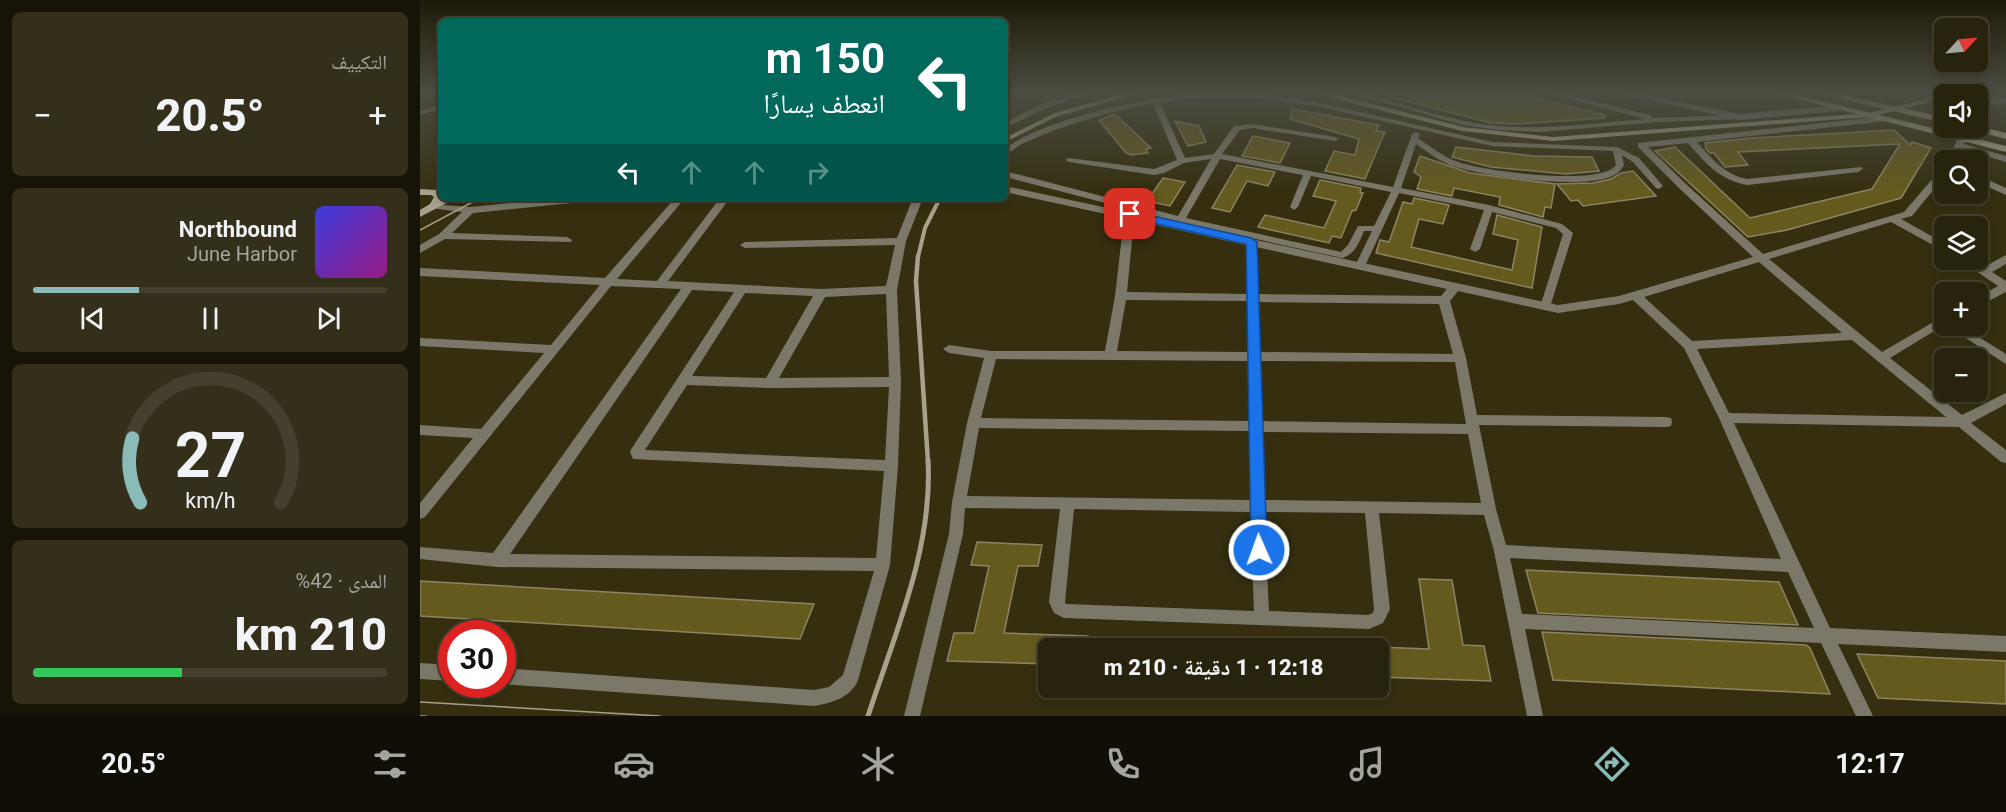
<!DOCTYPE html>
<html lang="ar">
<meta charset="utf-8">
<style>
body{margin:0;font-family:Roboto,"Noto Naskh Arabic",sans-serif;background:#342f1a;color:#f1f3f6;direction:rtl;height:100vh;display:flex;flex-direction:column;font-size:22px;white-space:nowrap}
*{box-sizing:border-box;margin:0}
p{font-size:20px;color:#a5a49d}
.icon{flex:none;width:33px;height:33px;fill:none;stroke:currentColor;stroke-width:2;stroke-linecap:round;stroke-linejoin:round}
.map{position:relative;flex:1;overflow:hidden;direction:ltr}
.panel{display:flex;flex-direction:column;gap:12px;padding:12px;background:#161307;width:420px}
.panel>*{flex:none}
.hud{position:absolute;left:18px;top:18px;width:570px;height:183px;border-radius:9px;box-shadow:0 3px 9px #0003,0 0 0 2px #44402d;direction:rtl;background:#00695c;color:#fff;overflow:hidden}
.needle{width:39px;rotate:64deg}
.buttons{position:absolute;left:1514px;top:18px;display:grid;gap:12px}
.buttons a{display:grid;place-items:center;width:54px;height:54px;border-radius:9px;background:#28230c;box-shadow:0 3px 9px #0003,0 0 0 2px #44402d;font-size:30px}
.speed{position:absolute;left:18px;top:620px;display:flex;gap:12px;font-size:30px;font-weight:700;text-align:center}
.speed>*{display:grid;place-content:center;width:78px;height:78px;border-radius:50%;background:#28230c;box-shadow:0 3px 9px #0003,0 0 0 2px #44402d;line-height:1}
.speed .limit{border:9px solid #d22;background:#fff;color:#111}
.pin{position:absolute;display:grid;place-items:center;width:51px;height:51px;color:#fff;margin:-26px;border-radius:12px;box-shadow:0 3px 9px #0006}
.me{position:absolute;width:66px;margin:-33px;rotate:358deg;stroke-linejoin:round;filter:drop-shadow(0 0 4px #0008)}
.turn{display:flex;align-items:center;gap:21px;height:126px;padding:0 24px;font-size:27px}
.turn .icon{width:78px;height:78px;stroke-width:2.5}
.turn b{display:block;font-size:42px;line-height:51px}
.lanes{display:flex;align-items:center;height:57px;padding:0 24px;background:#0003;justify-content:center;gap:30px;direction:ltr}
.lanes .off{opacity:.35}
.big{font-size:45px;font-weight:800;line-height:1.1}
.panel .card{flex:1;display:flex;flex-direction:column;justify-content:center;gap:9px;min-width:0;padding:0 21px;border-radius:9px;background:#342f1a}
.panel .dial{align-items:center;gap:0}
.dial svg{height:156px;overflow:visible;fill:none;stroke:#44402d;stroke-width:7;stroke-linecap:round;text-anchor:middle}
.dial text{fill:#f1f3f6;stroke:none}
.song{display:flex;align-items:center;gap:18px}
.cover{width:72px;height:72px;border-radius:9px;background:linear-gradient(135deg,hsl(240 70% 55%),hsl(310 70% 35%))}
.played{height:6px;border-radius:3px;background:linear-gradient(90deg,#8bbbb9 30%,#44402d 30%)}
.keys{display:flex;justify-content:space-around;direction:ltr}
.heat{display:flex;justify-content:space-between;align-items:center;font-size:33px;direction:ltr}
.charge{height:9px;border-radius:4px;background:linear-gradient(90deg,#34c759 42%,#44402d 0)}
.trip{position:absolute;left:618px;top:638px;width:351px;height:60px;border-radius:9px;background:#28230c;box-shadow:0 3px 9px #0003,0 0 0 2px #44402d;font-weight:800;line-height:60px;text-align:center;direction:rtl}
.dock{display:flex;height:96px;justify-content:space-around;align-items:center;background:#100e05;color:#a5a49d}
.dock .icon{width:42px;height:42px}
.dock .active{color:#8bbbb9}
.dock b{font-size:27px;color:#f1f3f6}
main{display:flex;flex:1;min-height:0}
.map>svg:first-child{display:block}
.building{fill:#655a1e;stroke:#8b8564;stroke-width:1.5}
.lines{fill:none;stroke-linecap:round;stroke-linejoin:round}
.service{fill:#7b786a;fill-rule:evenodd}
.minor{fill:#7b786a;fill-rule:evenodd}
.secondary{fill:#a6a28b;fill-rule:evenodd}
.tram{stroke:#a6a18a;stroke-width:1.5}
.rail-far2{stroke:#a6a18a;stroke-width:4}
.rail-far1{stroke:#a6a18a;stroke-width:4.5}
.rail{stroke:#a6a18a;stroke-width:5}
.route{fill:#1a73e8;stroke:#114b97;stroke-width:1.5}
</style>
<main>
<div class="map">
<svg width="1586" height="716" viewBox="0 0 1586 716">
<rect width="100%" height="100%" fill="#352f10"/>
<path class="building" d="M970 92H1093L1185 115V118L1098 124 1071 123 970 97Z
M872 109 959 125 956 131 965 132 945 179 905 171 914 151 935 155 939 139 870 119Z
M695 114 731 148 726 149 728 153 711 155 706 153 679 120Z
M755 121 779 126 786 142 768 146Z
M1474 130 1490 145 1492 142 1511 148 1481 198 1367 230 1328 237 1235 151 1255 147 1330 218 1452 189 1480 144 1318 152 1328 165 1305 167 1294 153H1290L1286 149 1285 143 1332 138Z
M833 136 870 143 860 163 822 156Z
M1036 147 1114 156 1172 157 1179 171 1146 174 1071 167 1032 157Z
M1000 156 1050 173 1135 184 1131 208 1125 207 1123 217 1079 205 1080 197 1034 188 1032 196 997 189 1001 177 994 172Z
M817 165 855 172 848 186 827 181 810 212 792 208Z
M1213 171 1236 196 1163 206 1158 200 1151 201 1137 184 1173 183 1191 179 1201 173Z
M743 178 765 182 750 206 727 201Z
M900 180 941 188 940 193H943L936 210 932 211 921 238 912 236 909 243 838 227 845 215 904 228 916 201 893 196Z
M994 198 1029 205 1023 224 999 219 991 247 1092 270 1098 240 1073 234 1077 215 1122 227 1112 288 956 253 960 240 969 242 983 202 992 204Z
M557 542 622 545 618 566H598L584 633 668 636 667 648H628V664L527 661 534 633H554L569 566 551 565Z
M1106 570 1359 582 1378 625 1118 613Z
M999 579 1032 580 1043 645 1064 646 1071 681 958 677V647L1009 649Z
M0 581 394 604 380 639 0 616Z
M1122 632 1386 645 1390 648 1410 694 1133 680Z
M1437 654 1586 661V704L1458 698Z"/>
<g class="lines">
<path class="service" d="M0 92H9L0 96Z
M662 92H675L629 107 585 128V123L623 103Z
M928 92H941C986 105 1032 122 1079 126 1128 130 1177 123 1225 119L1121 92H1135L1231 115V118L1320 115 1324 117 1320 119 1237 122 1120 132 1078 130 1042 125Z
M830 93 896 102 1072 142 1197 147 1219 158 1243 186 1239 189 1236 188 1213 162 1202 155 1204 165C1200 172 1195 176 1187 178 1154 188 1069 177 1036 167 1022 163 1009 153 996 144L981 188 1069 205 1142 224 1153 233 1130 307 1125 310 1120 307 1143 234 1136 228 1072 212 1060 249 1055 252 1050 249 1064 210 979 193 945 266 940 269 935 266 952 231H944C939 243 935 254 922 258L763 223 761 226 758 227 754 224 755 221 585 177V171L758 216 791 159 764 163 744 173 734 175 649 162 645 160 649 158 734 169 757 160 733 104C688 112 645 124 604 143 597 146 592 152 585 155V149C609 129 667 113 699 106 710 103 725 103 735 98L738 99 768 94ZM830 97 896 106 1072 146 1193 151 1196 165C1181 187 1063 171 1038 162 1024 157 1011 147 998 138L1000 134 996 132 992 134 973 187 802 154 820 130 832 128 915 141 919 139 915 137 832 124 814 126 794 154 765 158 740 103 768 98ZM800 159 883 175 870 207 874 210 878 207 891 176 971 192 954 226H938L928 245 921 252 766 218Z
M21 105V109L0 115V111Z"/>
<path class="minor" d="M1192 92H1211L1320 114 1418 105 1422 108 1418 111 1320 120Z
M1544 92H1552L1551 94H1543Z
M1586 98V104L1557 105V99Z
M1464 116 1468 119 1467 121 1277 142C1291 158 1305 175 1327 179L1441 167 1443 169 1438 172 1327 185C1300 180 1285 163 1268 143L1228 147 1267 185 1343 254 1484 212 1521 169 1524 168V177L1492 216 1481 219 1524 243V251L1471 222 1349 259 1462 352 1524 316V325L1470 358 1542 415 1586 393V404L1551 423 1586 450V463L1581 462 1539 427 1314 423 1410 628 1586 636V652L1418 644 1453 716H1436L1401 643 1105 629 1123 716H1107L1074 551 1064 515 959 513 970 609 963 623 949 629 644 618 634 613 629 602 640 509 545 508 543 534 500 716H484L529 534 532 502 547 423 564 358 529 353 523 349 529 345 571 351H685L695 296 704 218 585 192V186L706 212 710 211 715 214 1138 305 1199 296 1333 257 1260 189 1218 147V143ZM714 220 826 245 827 294 707 292ZM836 247 1027 289 1021 296 838 294ZM1339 262 1422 333 1272 341 1224 297ZM1038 291 1138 313 1199 304 1213 300 1264 348 1299 418 1361 559 1086 545 1076 509 1059 425 1246 427 1251 426 1252 422 1251 418 1246 417 1057 415 1046 358 1030 301ZM706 300 827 301 828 352 697 351ZM838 302 1019 304 1033 354 839 352ZM1432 340 1526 417 1309 413 1277 349ZM576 359 828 361 829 421 561 418ZM840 361 1035 362 1046 424 841 421ZM559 428 829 431 830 500 547 496ZM842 432 1048 434 1061 503 844 500ZM654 509 830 512 834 611 646 604 645 602ZM844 512 945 513 954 609 953 613 948 615 849 611ZM1090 558 1368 572 1394 628 1102 614Z
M1541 137 1546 140 1544 144 1586 156V162L1542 149 1536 160H1528L1538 138Z
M1557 175 1586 188V195L1557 182Z
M140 198H176L171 201 53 213 32 233 147 237 152 240 151 242 25 239 0 253V245L19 234 42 212 10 208V204L50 207Z
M255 198H265L197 279 237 281 300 198H310L248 281 401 289 466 286 475 245 325 248 320 245 325 242 477 238 493 198H503L486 241 477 290 481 382 478 466 470 565 438 680C431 698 411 703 394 706L82 684V668L394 690 409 687 423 675 454 571 77 567 0 559V547L73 553 261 289 191 286 5 517 0 519V503L53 438 0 435V425L61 429 124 353 0 346V338L131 345 180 285 0 276V268L185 278ZM272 290 314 292 212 448 210 452 213 459 464 471 456 558 90 554ZM325 293 393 296 346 378 272 376ZM466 294 469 377 359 378 405 297ZM267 385 350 388 469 387 465 460 225 450Z
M1586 255V264L1572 272 1586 281V292L1557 307V298L1578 286 1540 260H1552L1564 267Z
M1527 326H1541L1586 354V364Z
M0 663 32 665V681L0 679Z"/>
<path class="secondary" d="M1349 92H1365L1586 146V152Z
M1391 92H1409L1524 117V123Z
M1557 126 1586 133V139L1553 130 1552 128H1557Z
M0 189 17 190 21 193V198H36L0 217V210L10 204 14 197 11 195H0Z"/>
<path class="tram" d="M0 230 60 198
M0 702 240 716
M0 716H6"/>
<path class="rail-far2" d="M896 92 1043 129 1133 139 1449 115 1503 102 1523 92
M585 140 635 115 717 92
M498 257 505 228 520 198"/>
<path class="rail-far1" d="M498 256 496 281 508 462"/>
<path class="rail" d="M448 716C475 633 513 548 508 460"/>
</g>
<linearGradient id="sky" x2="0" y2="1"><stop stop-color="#1d1a09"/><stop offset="0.48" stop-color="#4b4d42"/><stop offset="1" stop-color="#4b4d42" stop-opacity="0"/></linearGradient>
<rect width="1586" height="193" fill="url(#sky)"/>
<path class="route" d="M710 211 831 238 837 242 847 550 845 556 839 558 833 556 831 550 826 244 706 217 705 214Z"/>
</svg>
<div class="buttons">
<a><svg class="needle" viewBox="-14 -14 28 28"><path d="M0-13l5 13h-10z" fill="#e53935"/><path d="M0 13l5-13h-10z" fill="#a5a49d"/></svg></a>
<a><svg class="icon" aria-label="sound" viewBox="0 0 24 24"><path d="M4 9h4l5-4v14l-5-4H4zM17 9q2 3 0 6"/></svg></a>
<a><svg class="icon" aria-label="search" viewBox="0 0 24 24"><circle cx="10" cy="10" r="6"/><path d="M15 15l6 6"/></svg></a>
<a><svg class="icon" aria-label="layers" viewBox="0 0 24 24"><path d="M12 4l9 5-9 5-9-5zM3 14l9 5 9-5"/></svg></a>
<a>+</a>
<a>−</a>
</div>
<div class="speed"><div class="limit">30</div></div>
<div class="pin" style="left:710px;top:214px;background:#d93025"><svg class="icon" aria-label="arrive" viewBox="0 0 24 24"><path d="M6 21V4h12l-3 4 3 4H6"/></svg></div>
<svg class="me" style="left:839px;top:550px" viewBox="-20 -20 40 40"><circle r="17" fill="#1a73e8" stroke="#fff" stroke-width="3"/><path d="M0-11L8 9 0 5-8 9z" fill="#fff"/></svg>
<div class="trip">12:18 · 1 دقيقة · 210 m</div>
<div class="hud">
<div class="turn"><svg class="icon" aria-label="left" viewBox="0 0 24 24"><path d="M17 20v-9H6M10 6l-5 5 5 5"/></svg><div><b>150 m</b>انعطف يسارًا</div></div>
<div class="lanes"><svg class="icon" aria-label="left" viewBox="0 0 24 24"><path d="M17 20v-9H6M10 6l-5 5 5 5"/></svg><svg class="icon off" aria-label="ahead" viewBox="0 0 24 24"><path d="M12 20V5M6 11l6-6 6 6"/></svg><svg class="icon off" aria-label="ahead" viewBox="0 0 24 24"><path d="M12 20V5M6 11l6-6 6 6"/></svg><svg class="icon off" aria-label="right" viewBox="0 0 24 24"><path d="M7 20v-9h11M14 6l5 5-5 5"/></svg></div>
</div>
</div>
<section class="panel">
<div class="card"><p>التكييف</p>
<div class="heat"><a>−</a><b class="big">20.5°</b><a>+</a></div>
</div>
<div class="card">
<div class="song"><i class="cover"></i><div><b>Northbound</b><p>June Harbor</p></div></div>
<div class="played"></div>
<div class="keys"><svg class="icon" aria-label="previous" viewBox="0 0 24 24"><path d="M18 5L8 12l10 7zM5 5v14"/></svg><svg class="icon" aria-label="pause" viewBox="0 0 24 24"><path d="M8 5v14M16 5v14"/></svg><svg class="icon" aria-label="next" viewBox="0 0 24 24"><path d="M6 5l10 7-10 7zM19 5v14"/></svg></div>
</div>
<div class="card dial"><svg viewBox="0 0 100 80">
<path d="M14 69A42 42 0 1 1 86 69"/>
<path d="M14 69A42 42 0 0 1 10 36" stroke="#8bbbb9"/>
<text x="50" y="56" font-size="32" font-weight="700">27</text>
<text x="50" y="72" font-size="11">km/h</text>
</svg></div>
<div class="card"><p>المدى · 42%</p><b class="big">210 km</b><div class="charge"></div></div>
</section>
</main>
<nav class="dock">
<b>12:17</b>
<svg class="icon active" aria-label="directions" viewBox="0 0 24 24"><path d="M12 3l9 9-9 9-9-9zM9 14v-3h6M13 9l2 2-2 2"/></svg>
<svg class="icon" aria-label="music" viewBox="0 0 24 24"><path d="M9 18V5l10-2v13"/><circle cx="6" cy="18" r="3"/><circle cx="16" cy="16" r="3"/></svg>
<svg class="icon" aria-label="phone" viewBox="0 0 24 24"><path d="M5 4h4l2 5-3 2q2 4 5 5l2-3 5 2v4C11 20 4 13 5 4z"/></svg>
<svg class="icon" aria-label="climate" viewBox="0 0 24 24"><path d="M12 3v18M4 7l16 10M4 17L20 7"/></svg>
<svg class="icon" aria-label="car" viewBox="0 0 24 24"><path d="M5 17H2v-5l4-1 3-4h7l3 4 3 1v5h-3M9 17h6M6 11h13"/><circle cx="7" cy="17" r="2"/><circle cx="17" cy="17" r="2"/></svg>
<svg class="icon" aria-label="filters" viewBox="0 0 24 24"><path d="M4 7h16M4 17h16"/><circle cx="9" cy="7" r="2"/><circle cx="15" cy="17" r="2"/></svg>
<b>20.5°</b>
</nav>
